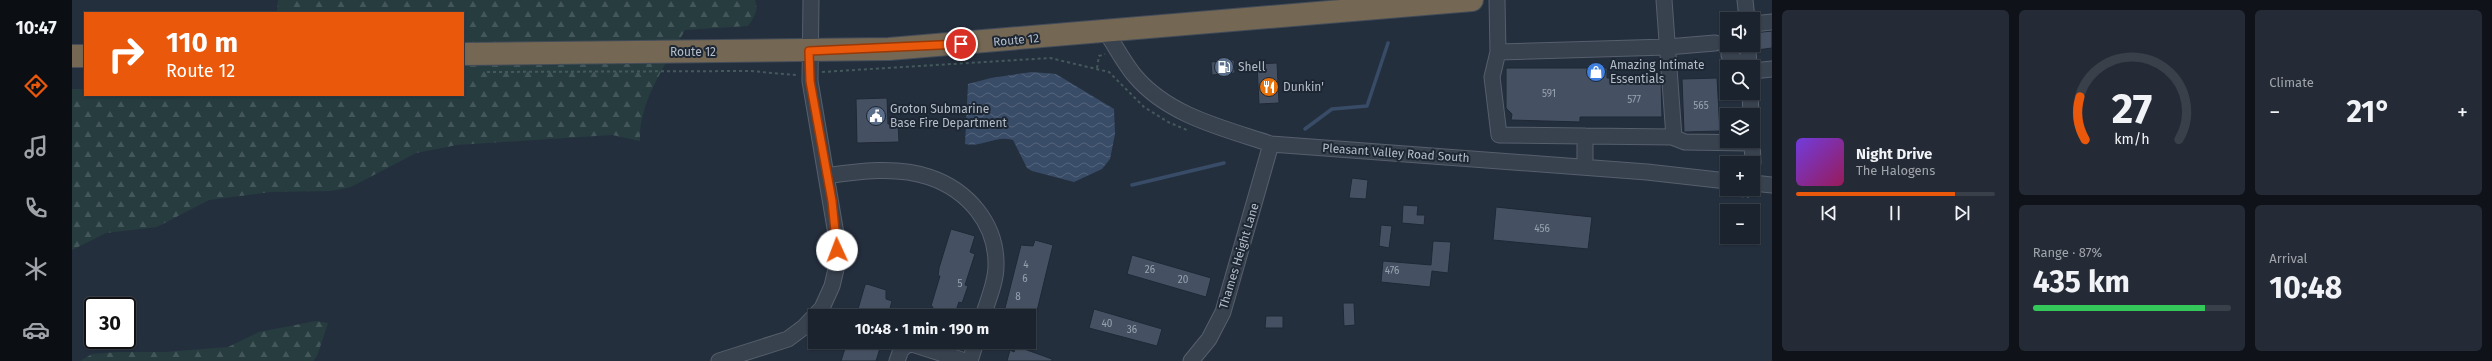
<!DOCTYPE html>
<meta charset="utf-8">
<style>
body{margin:0;font-family:"Fira Sans",sans-serif;background:#242b36;color:#f1f3f6;height:100vh;display:flex;flex-direction:column;font-size:15px;white-space:nowrap}
*{box-sizing:border-box;margin:0}
p{font-size:13px;color:#a0a4aa}
.icon{flex:none;width:22px;height:22px;fill:none;stroke:currentColor;stroke-width:2;stroke-linecap:round;stroke-linejoin:round}
.map{position:relative;flex:1;overflow:hidden}
.drawer{display:flex;flex-direction:column;gap:10px;padding:10px;background:#0f1319;width:720px}
.drawer>*{flex:none}
.guide{position:absolute;left:12px;top:12px;width:380px;height:84px;border-radius:0px;box-shadow:0 1px 3px #0004,0 0 0 1px #39404a;background:#ea580c;color:#fff;overflow:hidden}
.fabs{position:absolute;left:1648px;top:12px;display:grid;gap:8px}
.fabs a{display:grid;place-items:center;width:40px;height:40px;border-radius:0px;background:#1b232e;box-shadow:0 1px 3px #0004,0 0 0 1px #39404a;font-size:20px}
.speed{position:absolute;left:12px;top:297px;display:flex;gap:8px;font-size:20px;font-weight:700;text-align:center}
.speed>*{display:grid;place-content:center;width:52px;height:52px;border-radius:50%;background:#1b232e;box-shadow:0 1px 3px #0004,0 0 0 1px #39404a;line-height:1}
.speed .limit{border:2px solid #111;border-radius:6px;background:#fff;color:#111}
.pin{position:absolute;display:grid;place-items:center;width:34px;height:34px;color:#fff;margin:-17px;border:2px solid #fff;border-radius:50%;box-shadow:0 1px 4px #0007}
.me{position:absolute;width:44px;margin:-22px;rotate:358deg;stroke-linejoin:round;filter:drop-shadow(0 0 3px #0008)}
.turn{display:flex;align-items:center;gap:14px;height:84px;padding:0 16px;font-size:18px}
.turn .icon{width:52px;height:52px;stroke-width:2.5}
.turn b{display:block;font-size:28px;line-height:34px}
.big{font-size:30px;font-weight:700;line-height:1.1}
.drawer .card{flex:1;display:flex;flex-direction:column;justify-content:center;gap:6px;min-width:0;padding:0 14px;border-radius:6px;background:#242b36}
.drawer .dial{align-items:center;gap:0}
.dial svg{height:104px;overflow:visible;fill:none;stroke:#39404a;stroke-width:7;stroke-linecap:round;text-anchor:middle}
.dial text{fill:#f1f3f6;stroke:none}
.song{display:flex;align-items:center;gap:12px}
.cover{width:48px;height:48px;border-radius:6px;background:linear-gradient(135deg,hsl(260 70% 55%),hsl(330 70% 35%))}
.played{height:4px;border-radius:2px;background:linear-gradient(90deg,#ea580c 80%,#39404a 80%)}
.keys{display:flex;justify-content:space-around;direction:ltr}
.heat{display:flex;justify-content:space-between;align-items:center;font-size:22px;direction:ltr}
.charge{height:6px;border-radius:3px;background:linear-gradient(90deg,#34c759 87%,#39404a 0)}
.drawer .tiles{flex:1;display:grid;gap:10px;grid-template-columns:repeat(3,1fr)}
.card:first-child{grid-row:span 2}
.trip{position:absolute;left:736px;top:309px;width:228px;height:40px;border-radius:0px;background:#1b232e;box-shadow:0 1px 3px #0004,0 0 0 1px #39404a;font-weight:700;line-height:40px;text-align:center}
main{display:flex;flex:1;min-height:0}
.tab-bar{display:flex;flex-direction:column;width:72px;justify-content:space-around;align-items:center;background:#0b0e12;color:#a0a4aa}
.tab-bar .icon{width:28px;height:28px}
.tab-bar .on{color:#ea580c}
.tab-bar b{font-size:18px;color:#f1f3f6}
.map>svg:first-child{display:block}
.grass{fill:#263c3f}
.forest{fill:url(#forest-firs)}
.water{fill:url(#water-waves)}
.lines{fill:none;stroke-linecap:round;stroke-linejoin:round}
.stream{stroke:#394c67;stroke-width:3.5}
.building{fill:#455162;stroke:#1f2835}
.minor-casing{stroke:#565f6c;stroke-width:17}
.highway-casing{stroke:#434c59;stroke-width:24}
.path{stroke:#44595c;stroke-width:2;stroke-dasharray:3 3;stroke-linecap:butt}
.minor{stroke:#38414e;stroke-width:15}
.highway{stroke:#746855;stroke-width:22}
.route-casing{stroke:#983908;stroke-width:10}
.route{stroke:#ea580c;stroke-width:7}
.labels{text-anchor:middle;stroke-width:4;stroke-linejoin:round;paint-order:stroke}
.number-label{font-size:10px;fill:#98a1af}
.street-label{font-size:12px;fill:#b4bcc9;stroke:#1d2633}
.poi-label{font-size:12px;fill:#b4bcc9;stroke:#1d2633;text-anchor:start}
</style>
<main>
<nav class="tab-bar">
<b>10:47</b>
<svg class="icon on" aria-label="directions" viewBox="0 0 24 24"><path d="M12 3l9 9-9 9-9-9zM9 14v-3h6M13 9l2 2-2 2"/></svg>
<svg class="icon" aria-label="music" viewBox="0 0 24 24"><path d="M9 18V5l10-2v13"/><circle cx="6" cy="18" r="3"/><circle cx="16" cy="16" r="3"/></svg>
<svg class="icon" aria-label="phone" viewBox="0 0 24 24"><path d="M5 4h4l2 5-3 2q2 4 5 5l2-3 5 2v4C11 20 4 13 5 4z"/></svg>
<svg class="icon" aria-label="climate" viewBox="0 0 24 24"><path d="M12 3v18M4 7l16 10M4 17L20 7"/></svg>
<svg class="icon" aria-label="car" viewBox="0 0 24 24"><path d="M5 17H2v-5l4-1 3-4h7l3 4 3 1v5h-3M9 17h6M6 11h13"/><circle cx="7" cy="17" r="2"/><circle cx="17" cy="17" r="2"/></svg>
</nav>
<div class="map">
<svg width="1700" height="361" viewBox="0 0 1700 361">
<defs>
<pattern id="forest-firs" width="22" height="20" patternUnits="userSpaceOnUse"><rect width="22" height="20" fill="#263c3f"/><path d="M5 1l3.5 6h-7zM16 11l3.5 6h-7z" fill="#435659"/></pattern>
<pattern id="water-waves" width="16" height="10" patternUnits="userSpaceOnUse"><rect width="16" height="10" fill="#394c67"/><path d="M0 5q4-4 8 0t8 0" fill="none" stroke="#53647b"/></pattern>
</defs>
<rect width="100%" height="100%" fill="#242f3e"/>
<path class="grass" d="M0 89H13V95H114L106 98 6 102 0 101Z"/>
<path class="forest" d="M206 0H683C687 11 682 17 676 26L613 30C595 63 566 102 568 141L540 135 385 145 344 153 279 187 259 191 199 192 137 200 85 227 34 233 0 250V101L106 98 114 95H391V13H205Z
M244 321 256 323 245 356 241 361H8L20 354 45 352H94L156 347 187 332Z"/>
<path class="water" d="M960 72 984 74 1042 109 1043 134 1038 159 1030 169 1002 182 960 171 955 168 941 140C923 135 910 148 893 144L896 84 919 78Z"/>
<g class="lines">
<path class="stream" d="M1233 129 1260 109 1295 106 1316 43
M1060 185 1152 163"/>
</g>
<path class="building" d="M1700 31V48L1685 50 1681 43V33Z
M1162 60 1163 73 1140 75 1139 62Z
M1205 63 1207 103 1187 104 1185 64Z
M1434 68H1535V78H1589L1590 117H1508V122L1439 120 1440 114 1434 108Z
M1645 78 1648 131 1612 132 1610 79Z
M815 98 816 124H826L827 142 785 143 784 99Z
M1280 178 1296 180 1294 199 1277 198Z
M1331 205 1346 206 1345 215H1353L1352 225 1330 223Z
M1424 207 1520 217 1516 249 1421 240Z
M1309 225 1320 226 1317 248 1307 246Z
M879 229 903 236 898 252 903 254 893 285 896 286 890 303 887 302 882 316H858L861 307 859 306 868 276H866L867 268Z
M963 240 981 245 964 315 931 316 949 245 961 246Z
M1361 241 1379 242 1376 273 1360 271 1358 287 1309 282 1311 261 1359 265Z
M1060 255 1139 278 1134 297 1055 274Z
M795 284 814 290V299L820 301 816 316H784L793 285Z
M1271 303H1282L1283 325 1272 326Z
M1022 309 1090 329 1085 346 1017 328Z
M1194 316H1211V328H1193Z
M775 342H810L804 361H769Z
M944 346 980 359V361H935L938 350 942 352Z"/>
<g class="lines">
<defs>
<path id="minor" d="M1425 0 1426 52 1420 77 1427 135 1513 136V167
M1673 0 1675 19
M1681 24 1700 22
M1034 32C1044 47 1052 63 1063 76 1097 116 1151 128 1199 144L1575 172 1655 181
M1657 45V55L1672 67
M1676 50 1677 67
M1426 52 1595 47 1643 43
M1681 71 1700 69
M1678 93 1679 115
M1513 136 1602 137 1592 0
M1600 137 1613 142 1680 143
M1680 141 1681 163
M754 176C786 171 826 166 857 177 896 190 925 224 924 266 924 282 916 300 911 316
M1681 183 1700 185
M647 361 716 339 732 327 750 308 760 286 765 265 764 234 738 81 739 0
M825 361 829 350 837 343 893 361
M898 361 904 342
M1119 361 1137 339 1151 312 1199 144"/>
<path id="highway" d="M391 54 817 49 1400 0
M0 56H13"/>
</defs>
<use href="#minor" class="minor-casing"/>
<use href="#highway" class="highway-casing"/>
<path class="path" d="M1025 68 1027 56 1033 54
M415 72 678 71 724 75
M750 72 978 58 1037 72 1072 107 1096 122 1115 130
M1657 195 1677 197"/>
<use href="#minor" class="minor"/>
<use href="#highway" class="highway"/>
</g>
<g class="lines">
<defs>
<path id="route" d="M765 250 760 201 738 81 737 51 889 44"/>
</defs>
<use href="#route" class="route-casing"/>
<use href="#route" class="route"/>
</g>
<defs>
<symbol id="fuel-disc" viewBox="-11 -11 22 22"><circle r="9.5" fill="#5c6f8a" stroke="#1d2633"/><path d="M-5.5-6h7V0h2V4h1.3V-2.5L3-4.5l.8-.8L6-3V5H2.5V1h-1V6h-7ZM-4.2-4.7v3.2H.2V-4.7Z" fill="#fff"/></symbol>
<symbol id="shop-disc" viewBox="-11 -11 22 22"><circle r="9.5" fill="#3f7fe0" stroke="#1d2633"/><path d="M-5-2.5h2.3a2.7 3.5 0 0 1 5.4 0H5L5.5 6h-11ZM-1.5-2.5h3a1.5 2.3 0 0 0-3 0Z" fill="#fff"/></symbol>
<symbol id="restaurant-disc" viewBox="-11 -11 22 22"><circle r="9.5" fill="#e8710a" stroke="#1d2633"/><path d="M-5-6h1v4h1v-4h1v4h1v-4h1v5L-1.5 .5V6h-2V.5L-5-1ZM5-6V6H3V1.5H1.5Q1.5-4 5-6Z" fill="#fff"/></symbol>
<symbol id="civic-disc" viewBox="-11 -11 22 22"><circle r="9.5" fill="#5c6f8a" stroke="#1d2633"/><path d="M-.6-6.5H3V-4.5H.6V-3L4-1V1h2V6H-6V1h2V-1L-.6-3ZM-1.2 2.5V6h2.4V2.5Z" fill="#fff"/></symbol>
</defs>
<g fill-rule="evenodd">
<use href="#fuel-disc" x="1141" y="56" width="22" height="22"/>
<use href="#shop-disc" x="1513" y="61" width="22" height="22"/>
<use href="#restaurant-disc" x="1186" y="76" width="22" height="22"/>
<use href="#civic-disc" x="793" y="105" width="22" height="22"/>
</g>
<g class="labels">
<g class="number-label">
<text x="1477" y="97">591</text>
<text x="1562" y="103">577</text>
<text x="1629" y="109">565</text>
<text x="1470" y="232">456</text>
<text x="954" y="268">4</text>
<text x="1078" y="273">26</text>
<text x="1320" y="274">476</text>
<text x="953" y="282">6</text>
<text x="1111" y="283">20</text>
<text x="888" y="287">5</text>
<text x="946" y="300">8</text>
<text x="1035" y="327">40</text>
<text x="1060" y="333">36</text>
</g>
<g class="street-label">
<text transform="translate(944 40) rotate(-5)" y="4">Route 12</text>
<text x="621" y="56">Route 12</text>
<text transform="translate(1324 153) rotate(4)" y="4">Pleasant Valley Road South</text>
<text transform="translate(1167 256) rotate(-73)" y="4">Thames Height Lane</text>
</g>
<g class="poi-label">
<text x="1538" y="69">Amazing Intimate<tspan x="1538" dy="14">Essentials</tspan></text>
<text x="1166" y="71">Shell</text>
<text x="1211" y="91">Dunkin'</text>
<text x="818" y="113">Groton Submarine<tspan x="818" dy="14">Base Fire Department</tspan></text>
</g>
</g>
</svg>
<div class="fabs">
<a><svg class="icon" aria-label="sound" viewBox="0 0 24 24"><path d="M4 9h4l5-4v14l-5-4H4zM17 9q2 3 0 6"/></svg></a>
<a><svg class="icon" aria-label="search" viewBox="0 0 24 24"><circle cx="10" cy="10" r="6"/><path d="M15 15l6 6"/></svg></a>
<a><svg class="icon" aria-label="layers" viewBox="0 0 24 24"><path d="M12 4l9 5-9 5-9-5zM3 14l9 5 9-5"/></svg></a>
<a>+</a>
<a>−</a>
</div>
<div class="speed"><div class="limit">30</div></div>
<div class="pin" style="left:889px;top:44px;background:#d93025"><svg class="icon" aria-label="arrive" viewBox="0 0 24 24"><path d="M6 21V4h12l-3 4 3 4H6"/></svg></div>
<svg class="me" style="left:765px;top:250px" viewBox="-20 -20 40 40"><circle r="19" fill="#fff"/><path d="M0-13L10 11 0 6-10 11z" fill="#ea580c"/></svg>
<div class="trip">10:48 · 1 min · 190 m</div>
<div class="guide">
<div class="turn"><svg class="icon" aria-label="right" viewBox="0 0 24 24"><path d="M7 20v-9h11M14 6l5 5-5 5"/></svg><div><b>110 m</b>Route 12</div></div>
</div>
</div>
<section class="drawer">
<div class="tiles">
<div class="card">
<div class="song"><i class="cover"></i><div><b>Night Drive</b><p>The Halogens</p></div></div>
<div class="played"></div>
<div class="keys"><svg class="icon" aria-label="previous" viewBox="0 0 24 24"><path d="M18 5L8 12l10 7zM5 5v14"/></svg><svg class="icon" aria-label="pause" viewBox="0 0 24 24"><path d="M8 5v14M16 5v14"/></svg><svg class="icon" aria-label="next" viewBox="0 0 24 24"><path d="M6 5l10 7-10 7zM19 5v14"/></svg></div>
</div>
<div class="card dial"><svg viewBox="0 0 100 80">
<path d="M14 69A42 42 0 1 1 86 69"/>
<path d="M14 69A42 42 0 0 1 10 36" stroke="#ea580c"/>
<text x="50" y="56" font-size="32" font-weight="700">27</text>
<text x="50" y="72" font-size="11">km/h</text>
</svg></div>
<div class="card"><p>Climate</p>
<div class="heat"><a>−</a><b class="big">21°</b><a>+</a></div>
</div>
<div class="card"><p>Range · 87%</p><b class="big">435 km</b><div class="charge"></div></div>
<div class="card"><p>Arrival</p><b class="big">10:48</b></div>
</div>
</section>
</main>
